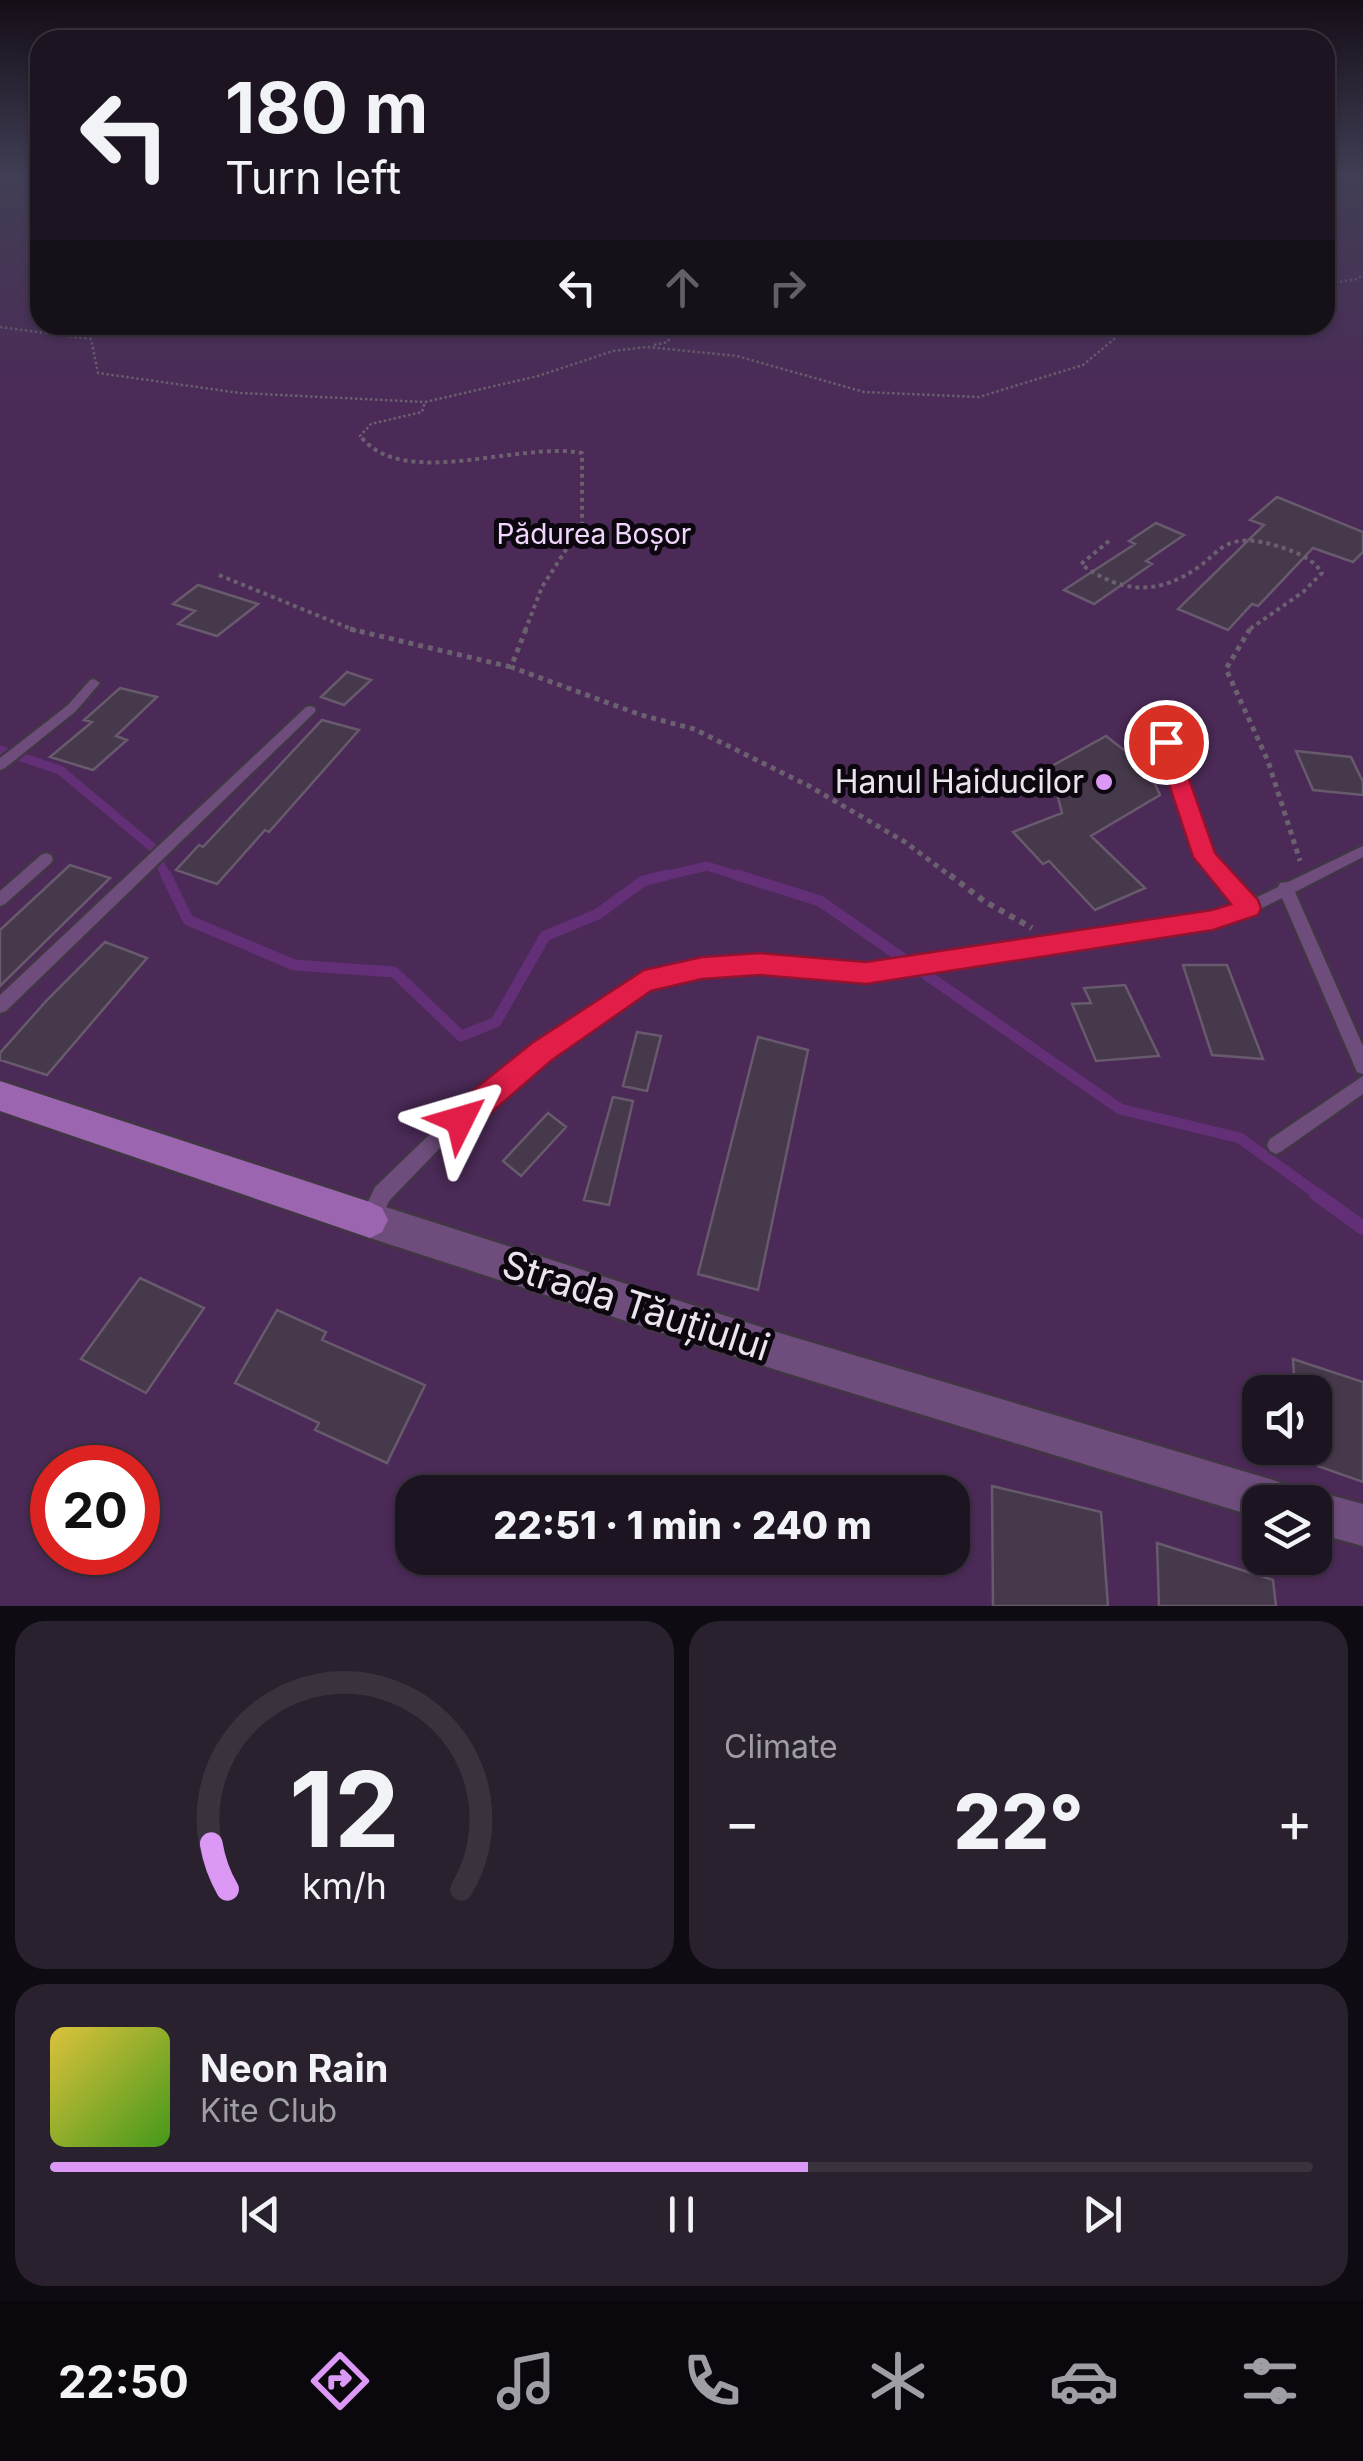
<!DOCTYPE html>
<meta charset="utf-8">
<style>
body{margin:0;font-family:Inter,sans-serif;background:#29212d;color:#f1f3f6;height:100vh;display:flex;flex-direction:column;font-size:38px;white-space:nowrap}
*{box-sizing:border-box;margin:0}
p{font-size:32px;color:#a09ea5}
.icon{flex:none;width:55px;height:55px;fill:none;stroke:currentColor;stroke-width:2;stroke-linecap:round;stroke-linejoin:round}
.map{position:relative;height:1606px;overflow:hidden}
.side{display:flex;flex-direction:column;gap:15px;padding:15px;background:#0f0b12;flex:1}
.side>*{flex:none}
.banner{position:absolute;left:30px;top:30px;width:1305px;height:305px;border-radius:30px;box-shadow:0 2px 8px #0004,0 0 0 2px #3a333e;background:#1c1420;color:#f1f3f6;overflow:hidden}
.tools{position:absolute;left:1242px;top:1375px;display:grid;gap:20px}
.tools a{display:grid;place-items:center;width:90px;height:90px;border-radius:20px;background:#1c1420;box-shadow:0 2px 8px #0004,0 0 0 2px #3a333e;font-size:50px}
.speed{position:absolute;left:30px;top:1445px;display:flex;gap:20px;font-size:50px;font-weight:700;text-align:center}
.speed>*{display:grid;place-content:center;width:130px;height:130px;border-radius:50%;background:#1c1420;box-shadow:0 2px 8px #0004,0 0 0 2px #3a333e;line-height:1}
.speed .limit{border:15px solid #d22;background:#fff;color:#111}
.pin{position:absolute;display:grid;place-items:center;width:85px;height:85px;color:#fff;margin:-42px;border:5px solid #fff;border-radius:50%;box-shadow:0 2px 10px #0007}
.me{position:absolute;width:110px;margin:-55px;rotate:50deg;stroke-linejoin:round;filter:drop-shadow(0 0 8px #0008)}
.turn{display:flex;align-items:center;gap:35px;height:210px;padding:0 30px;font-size:45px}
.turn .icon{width:130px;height:130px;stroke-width:2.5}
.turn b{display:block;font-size:70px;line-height:85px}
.lanes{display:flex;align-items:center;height:95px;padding:0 30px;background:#0003;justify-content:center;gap:50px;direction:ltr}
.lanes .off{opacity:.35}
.big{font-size:75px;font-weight:800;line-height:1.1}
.side .widget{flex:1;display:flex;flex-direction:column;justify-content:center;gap:15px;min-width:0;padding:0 35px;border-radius:30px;background:#29212d}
.side .dial{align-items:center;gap:0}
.dial svg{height:260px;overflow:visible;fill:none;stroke:#3a333e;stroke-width:7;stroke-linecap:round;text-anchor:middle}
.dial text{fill:#f1f3f6;stroke:none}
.song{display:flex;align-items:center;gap:30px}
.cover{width:120px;height:120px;border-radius:15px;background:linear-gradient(135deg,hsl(50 70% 55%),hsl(100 70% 35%))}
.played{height:10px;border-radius:5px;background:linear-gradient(90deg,#db99f5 60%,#3a333e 60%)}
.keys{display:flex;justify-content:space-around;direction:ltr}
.heat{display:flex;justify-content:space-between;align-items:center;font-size:55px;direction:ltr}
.side .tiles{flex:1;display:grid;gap:15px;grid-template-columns:1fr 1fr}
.widget:last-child{grid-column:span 2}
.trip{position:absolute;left:395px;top:1475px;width:575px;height:100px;border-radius:30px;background:#1c1420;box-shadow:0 2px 8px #0004,0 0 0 2px #3a333e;font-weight:800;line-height:100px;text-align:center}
.menu{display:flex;height:160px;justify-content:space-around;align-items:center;background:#0b080d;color:#a09ea5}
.menu .icon{width:70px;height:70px}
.menu .active{color:#db99f5}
.menu b{font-size:45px;color:#f1f3f6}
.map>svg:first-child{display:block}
.green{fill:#4b2a57;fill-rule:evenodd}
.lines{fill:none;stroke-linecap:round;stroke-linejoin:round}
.stream-far2{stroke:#632f76;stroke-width:9}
.stream-far1{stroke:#632f76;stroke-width:11}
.stream{stroke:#632f76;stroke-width:14}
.building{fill:#46394b;stroke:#685a6d;stroke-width:2.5}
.service-casing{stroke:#423645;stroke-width:5}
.tertiary-casing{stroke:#423645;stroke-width:5}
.secondary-casing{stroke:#423645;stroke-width:5}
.path-far3{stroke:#6b606f;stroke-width:2.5;stroke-dasharray:2.5 2.5;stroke-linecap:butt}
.path-far2{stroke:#6b606f;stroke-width:4;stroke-dasharray:4 4;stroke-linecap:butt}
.path-far1{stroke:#6b606f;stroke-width:5;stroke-dasharray:5 5;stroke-linecap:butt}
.path{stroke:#6b606f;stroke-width:6;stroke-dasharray:6 6;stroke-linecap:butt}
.service{fill:#6e4c7b;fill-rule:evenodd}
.tertiary{fill:#6e4c7b;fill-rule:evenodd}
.secondary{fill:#9b65b0;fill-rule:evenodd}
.route{fill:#e11d48;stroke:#92132f;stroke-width:2.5}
.poi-dot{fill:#db99f5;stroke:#0c070e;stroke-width:4}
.labels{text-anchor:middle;stroke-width:10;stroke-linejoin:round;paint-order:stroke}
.far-park-label{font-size:28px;fill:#f2d5fe;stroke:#0c070e}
.poi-label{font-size:32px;fill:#ebe3ee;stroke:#0c070e;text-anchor:end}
.near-street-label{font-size:38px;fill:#ebe3ee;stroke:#0c070e}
</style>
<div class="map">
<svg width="1363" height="1606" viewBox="0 0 1363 1606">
<rect width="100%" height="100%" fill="#261a2a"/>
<path class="green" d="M0 177H40V325H1325V177H1363V1606H0ZM1260 1392H1315V1448H1260ZM52 1468H138V1552H52ZM412 1492H952V1558H412ZM1260 1502H1315V1558H1260Z"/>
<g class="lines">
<path class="stream-far2" d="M0 750 60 770 152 847 167 878
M656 878 707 866 745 878"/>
<path class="stream-far1" d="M166 875 188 920 294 965 394 972 461 1036 496 1022 545 936 598 914 643 881 667 875
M737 875 820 901 1120 1109 1240 1138 1320 1196"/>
<path class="stream" d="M1316 1194 1363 1228"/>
</g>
<path class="building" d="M1277 497 1363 532V552L1353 562 1313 548 1258 606 1252 604 1228 630 1178 609 1264 525 1250 520Z
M1156 523 1184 535 1146 561 1152 564 1094 604 1064 590 1135 544 1129 541Z
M198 585 220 592 258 604 217 636 178 624 195 611 173 604Z
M347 672 371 680 344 705 321 697Z
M120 688 157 697 116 736 127 740 93 770 50 757 92 722 84 720Z
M322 720 359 730 269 832 265 830 217 884 176 870 199 845 203 847Z
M1106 736 1148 769 1160 795 1091 836 1145 888 1095 910 1049 861 1043 864 1013 832 1062 813 1050 767Z
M1296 751 1351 757 1363 782V795L1313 790Z
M70 865 110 878 0 986V930Z
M105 942 147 958 47 1075 0 1060V1053L47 1000Z
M1183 965H1227L1263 1059 1212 1055Z
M1125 985 1159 1056 1096 1061 1072 1004 1091 1003 1084 988Z
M637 1032 661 1036 647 1091 623 1086Z
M758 1037 808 1050 758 1290 698 1274Z
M613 1097 633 1101 609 1205 584 1200Z
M548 1113 566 1127 521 1176 503 1161Z
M140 1278 204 1308 146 1393 81 1359Z
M277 1310 326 1332 322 1340 425 1385 387 1463 315 1430 319 1423 235 1383Z
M1293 1359 1363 1382V1482L1318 1466 1315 1392H1295Z
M992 1486 1101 1512 1108 1606H993Z
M1157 1543 1273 1580 1276 1606H1159Z"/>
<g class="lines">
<defs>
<path id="service" d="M94 679 100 683 76 711 5 768 0 770V758L68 705 90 680Z
M310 706 314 707 316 710 314 713 6 1011 0 1013V995L306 707Z
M1166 738 1172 742 1211 855 1251 900 1278 887 1280 883 1288 882 1363 846V857L1295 892 1363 1046V1074L1357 1072 1282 898 1254 912 1213 926 866 980 760 971 702 975 648 987 548 1056 439 1149 389 1201 377 1226 370 1229 363 1226 360 1219 375 1187 427 1137 536 1046 638 976 702 961 760 957 866 966 1213 914 1238 906 1198 857 1160 742Z
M46 853 51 855 53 859 51 863 5 904 0 906V891L41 855Z
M1363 1076V1094L1282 1151 1276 1154 1270 1151 1267 1145 1270 1139Z"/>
<path id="tertiary" d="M370 1202 783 1334 1276 1481 1291 1487 1297 1502H1260V1518L783 1372 370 1238 358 1232 352 1220 358 1208Z
M1315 1491 1363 1504V1546L1315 1533V1502H1298L1300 1497Z"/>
<path id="secondary" d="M0 1081 370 1202 382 1208 388 1220 382 1232 370 1238 0 1111Z"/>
</defs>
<use href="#service" class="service-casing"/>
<use href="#tertiary" class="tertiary-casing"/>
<use href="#secondary" class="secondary-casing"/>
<path class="path-far3" d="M1325 284 1358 279 1363 274
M0 327 91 339 98 373 240 393 425 402 538 376 613 351 647 347 737 356 864 392 979 397 1083 365 1131 325
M654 345 668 342 673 325
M364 440 360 436 371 424 422 412 425 402"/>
<path class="path-far2" d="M362 438C406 490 518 441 582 453V525L542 587 525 631
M1109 541 1081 564C1122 594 1158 596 1200 566 1210 559 1219 547 1231 543 1248 537 1268 543 1284 548 1300 554 1313 559 1322 573L1303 592 1247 631
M219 575 356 631"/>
<path class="path-far1" d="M350 629 511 667
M526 629 511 667 641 715 694 729 809 786 905 842 953 878
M1250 629 1226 669 1268 761 1300 861"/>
<path class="path" d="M950 875 984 901 1032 928"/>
<use href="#service" class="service"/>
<use href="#tertiary" class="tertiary"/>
<use href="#secondary" class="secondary"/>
</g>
<linearGradient id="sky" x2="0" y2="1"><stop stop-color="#150e17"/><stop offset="0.44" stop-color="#413e55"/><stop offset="1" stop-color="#413e55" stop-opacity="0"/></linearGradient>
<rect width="1363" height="402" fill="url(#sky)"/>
<path class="route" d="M1166 735 1176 742 1215 853 1258 900 1261 908 1258 915 1213 930 866 984 760 975 702 979 651 991 552 1060 471 1130 460 1134 449 1130 445 1120 449 1110 532 1043 644 970 702 957 760 953 866 962 1212 910 1231 904 1193 857 1155 742Z"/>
<circle class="poi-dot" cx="1104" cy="782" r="10"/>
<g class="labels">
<g class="far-park-label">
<text x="594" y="544">Pădurea Boșor</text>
</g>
<g class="poi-label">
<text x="1084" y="793">Hanul Haiducilor</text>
</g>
<g class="near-street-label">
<text transform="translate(636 1306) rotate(18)" y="13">Strada Tăuțiului</text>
</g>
</g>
</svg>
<div class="tools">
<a><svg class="icon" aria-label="sound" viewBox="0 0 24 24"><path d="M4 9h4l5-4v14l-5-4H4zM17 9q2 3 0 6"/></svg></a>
<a><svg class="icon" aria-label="layers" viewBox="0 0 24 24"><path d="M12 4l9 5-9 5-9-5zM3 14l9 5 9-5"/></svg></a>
</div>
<div class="speed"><div class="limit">20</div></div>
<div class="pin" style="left:1166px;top:742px;background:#d93025"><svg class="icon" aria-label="arrive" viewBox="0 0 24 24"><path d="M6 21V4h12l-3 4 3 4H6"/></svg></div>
<svg class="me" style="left:460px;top:1120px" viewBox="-20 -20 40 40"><path d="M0-17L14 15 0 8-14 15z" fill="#e11d48" stroke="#fff" stroke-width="4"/></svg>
<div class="trip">22:51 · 1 min · 240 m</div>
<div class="banner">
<div class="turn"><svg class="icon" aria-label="left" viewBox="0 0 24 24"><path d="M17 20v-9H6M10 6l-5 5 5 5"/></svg><div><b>180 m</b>Turn left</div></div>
<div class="lanes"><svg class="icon" aria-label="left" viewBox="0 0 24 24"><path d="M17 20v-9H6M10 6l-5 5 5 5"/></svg><svg class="icon off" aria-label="ahead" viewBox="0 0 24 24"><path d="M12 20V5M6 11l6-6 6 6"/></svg><svg class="icon off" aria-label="right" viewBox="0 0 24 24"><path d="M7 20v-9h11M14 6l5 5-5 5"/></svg></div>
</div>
</div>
<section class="side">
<div class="tiles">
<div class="widget dial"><svg viewBox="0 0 100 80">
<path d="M14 69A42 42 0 1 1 86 69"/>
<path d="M14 69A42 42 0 0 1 9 55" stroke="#db99f5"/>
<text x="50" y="56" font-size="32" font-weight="700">12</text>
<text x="50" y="72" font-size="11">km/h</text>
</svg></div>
<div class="widget"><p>Climate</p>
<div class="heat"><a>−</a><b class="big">22°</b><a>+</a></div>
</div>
<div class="widget">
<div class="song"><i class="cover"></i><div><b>Neon Rain</b><p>Kite Club</p></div></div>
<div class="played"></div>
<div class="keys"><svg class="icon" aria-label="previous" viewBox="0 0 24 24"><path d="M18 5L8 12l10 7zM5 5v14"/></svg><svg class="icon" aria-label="pause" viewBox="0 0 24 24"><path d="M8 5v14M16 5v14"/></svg><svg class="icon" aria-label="next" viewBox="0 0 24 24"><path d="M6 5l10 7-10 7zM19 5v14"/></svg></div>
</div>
</div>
</section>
<nav class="menu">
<b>22:50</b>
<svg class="icon active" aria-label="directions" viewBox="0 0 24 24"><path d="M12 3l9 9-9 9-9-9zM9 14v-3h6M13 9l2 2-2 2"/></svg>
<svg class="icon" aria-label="music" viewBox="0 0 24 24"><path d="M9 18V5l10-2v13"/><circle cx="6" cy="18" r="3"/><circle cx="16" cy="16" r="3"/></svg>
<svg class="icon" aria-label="phone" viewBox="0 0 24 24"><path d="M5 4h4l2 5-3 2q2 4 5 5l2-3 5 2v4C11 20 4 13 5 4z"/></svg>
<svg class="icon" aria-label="climate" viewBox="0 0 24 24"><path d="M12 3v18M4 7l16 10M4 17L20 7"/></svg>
<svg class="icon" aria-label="car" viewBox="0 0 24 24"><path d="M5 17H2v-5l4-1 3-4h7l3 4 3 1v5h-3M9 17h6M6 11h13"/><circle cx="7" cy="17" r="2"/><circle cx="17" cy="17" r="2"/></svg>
<svg class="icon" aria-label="filters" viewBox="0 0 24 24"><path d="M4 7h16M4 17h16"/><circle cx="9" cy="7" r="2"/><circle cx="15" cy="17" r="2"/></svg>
</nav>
